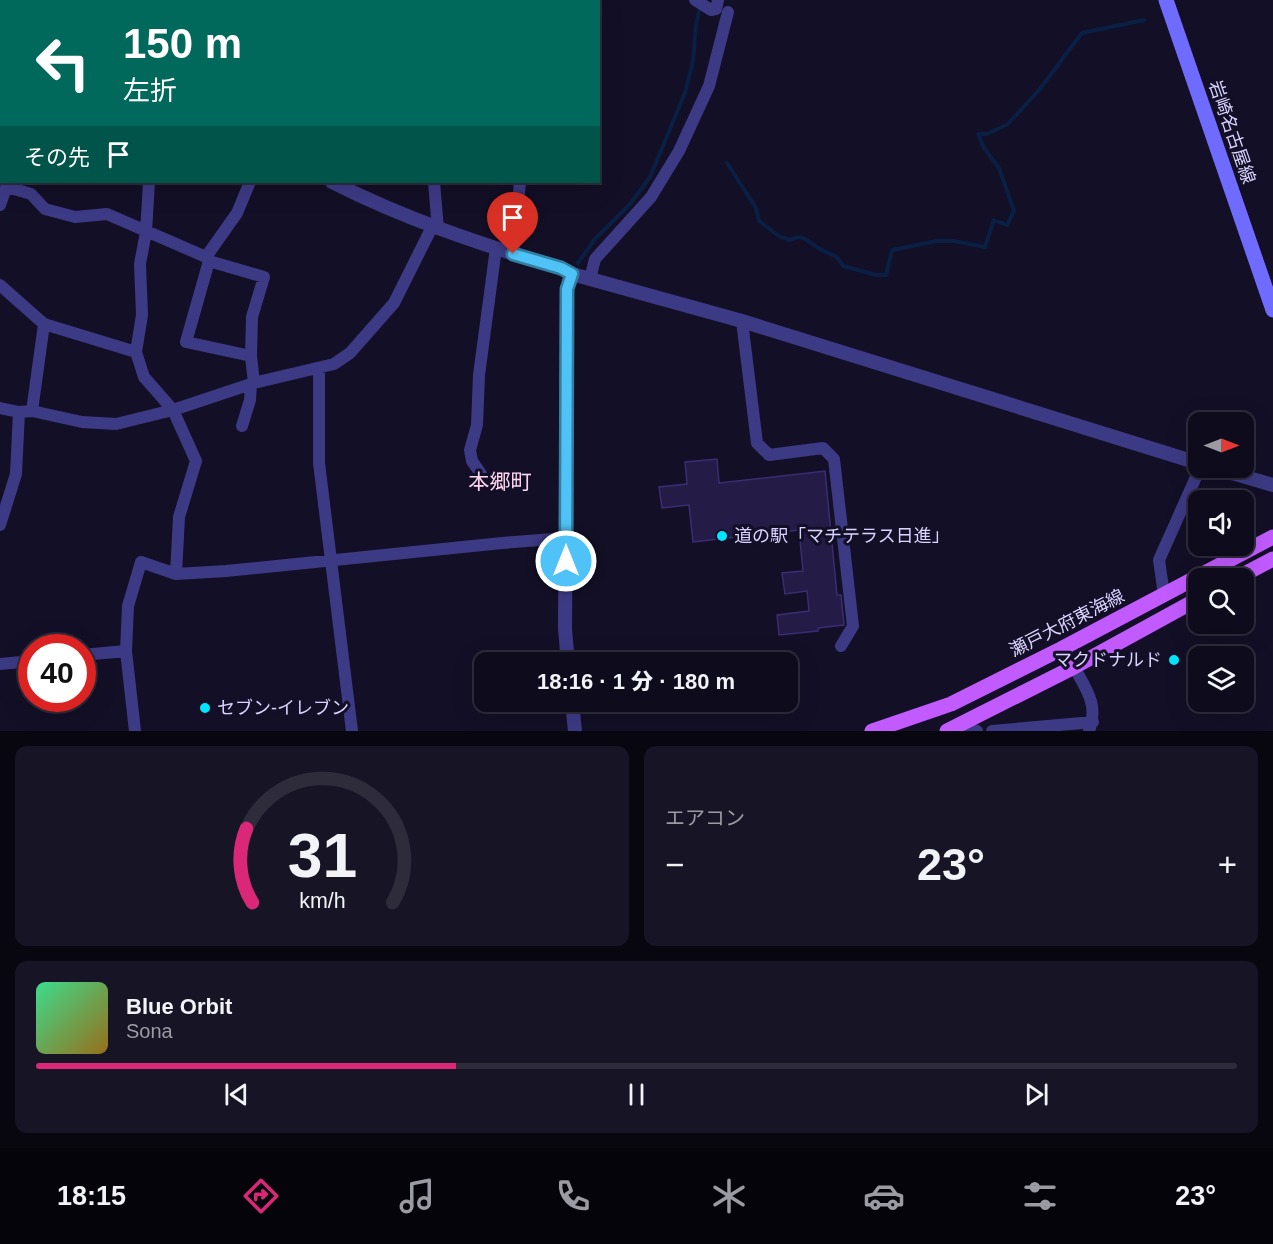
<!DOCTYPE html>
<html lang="ja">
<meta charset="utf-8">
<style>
body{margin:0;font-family:Arial,"Noto Sans JP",sans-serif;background:#171425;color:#f1f3f6;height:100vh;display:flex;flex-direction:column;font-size:22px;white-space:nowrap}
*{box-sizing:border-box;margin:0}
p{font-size:20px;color:#9b9ba3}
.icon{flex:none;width:33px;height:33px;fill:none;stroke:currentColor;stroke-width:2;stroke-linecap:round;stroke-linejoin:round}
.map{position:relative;height:731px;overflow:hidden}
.sheet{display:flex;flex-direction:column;gap:15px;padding:15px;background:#08060f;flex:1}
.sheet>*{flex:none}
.banner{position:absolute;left:0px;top:0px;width:600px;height:183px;box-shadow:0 6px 24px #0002,0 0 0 2px #2e2b3b;background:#00695c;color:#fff;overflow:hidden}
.needle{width:39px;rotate:90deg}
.tools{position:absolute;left:1188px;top:412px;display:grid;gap:12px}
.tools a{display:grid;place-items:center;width:66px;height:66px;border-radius:12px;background:#0e0b1c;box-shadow:0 6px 24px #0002,0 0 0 2px #2e2b3b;font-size:30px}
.speed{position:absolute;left:18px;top:634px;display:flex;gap:12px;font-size:30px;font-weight:700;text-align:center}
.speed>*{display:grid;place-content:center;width:78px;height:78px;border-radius:50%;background:#0e0b1c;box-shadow:0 6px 24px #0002,0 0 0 2px #2e2b3b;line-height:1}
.speed .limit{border:9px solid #d22;background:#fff;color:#111}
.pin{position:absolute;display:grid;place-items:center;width:51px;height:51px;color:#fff;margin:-62px -26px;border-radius:50% 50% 50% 0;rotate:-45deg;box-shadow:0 0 6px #0007}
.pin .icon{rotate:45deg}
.me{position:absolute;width:66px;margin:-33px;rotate:0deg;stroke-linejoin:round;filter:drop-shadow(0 0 4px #0008)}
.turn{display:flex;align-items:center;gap:21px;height:126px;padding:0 24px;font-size:27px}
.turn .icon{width:78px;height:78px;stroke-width:2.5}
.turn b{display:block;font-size:42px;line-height:51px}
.then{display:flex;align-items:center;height:57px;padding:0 24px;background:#0003;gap:12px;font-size:22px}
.big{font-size:45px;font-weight:800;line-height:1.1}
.sheet .card{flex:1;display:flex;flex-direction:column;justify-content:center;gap:9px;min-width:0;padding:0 21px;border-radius:12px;background:#171425}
.sheet .dial{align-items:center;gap:0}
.dial svg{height:156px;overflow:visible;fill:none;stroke:#2e2b3b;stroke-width:7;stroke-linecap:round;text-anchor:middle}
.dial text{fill:#f1f3f6;stroke:none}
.song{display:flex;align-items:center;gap:18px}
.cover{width:72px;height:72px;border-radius:9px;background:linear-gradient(135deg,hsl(150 70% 55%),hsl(40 70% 35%))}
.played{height:6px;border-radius:3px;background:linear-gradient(90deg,#db2777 35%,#2e2b3b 35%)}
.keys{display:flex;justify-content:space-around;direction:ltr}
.heat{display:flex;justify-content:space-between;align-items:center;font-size:33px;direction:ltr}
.sheet .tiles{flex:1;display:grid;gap:15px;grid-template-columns:1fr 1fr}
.card:last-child{grid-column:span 2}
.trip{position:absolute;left:474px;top:652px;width:324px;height:60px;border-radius:12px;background:#0e0b1c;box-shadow:0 6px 24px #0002,0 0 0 2px #2e2b3b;font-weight:800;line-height:60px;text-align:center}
.dock{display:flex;height:96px;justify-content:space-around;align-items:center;background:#06040b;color:#9b9ba3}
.dock .icon{width:42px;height:42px}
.dock .on{color:#db2777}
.dock b{font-size:27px;color:#f1f3f6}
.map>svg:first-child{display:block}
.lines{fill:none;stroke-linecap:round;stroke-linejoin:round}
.stream{stroke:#0a1f44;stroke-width:4}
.building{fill:#241b47;stroke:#3b2d73;stroke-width:1.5}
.minor{stroke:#3d3a85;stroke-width:12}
.tertiary{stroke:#3d3a85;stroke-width:14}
.secondary{stroke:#6f6bff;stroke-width:15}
.primary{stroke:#c25bff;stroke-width:15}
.route-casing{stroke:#337fa1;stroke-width:15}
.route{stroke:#4fc3f7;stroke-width:10}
.poi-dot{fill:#00e5ff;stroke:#130f26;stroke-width:2}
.labels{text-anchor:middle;stroke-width:6;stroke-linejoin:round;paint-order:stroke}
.street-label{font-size:18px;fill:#d9d4ff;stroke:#130f26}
.poi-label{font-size:18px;fill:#d9d4ff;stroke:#130f26;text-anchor:start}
.quarter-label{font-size:21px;fill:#ffd6f0;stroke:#130f26}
</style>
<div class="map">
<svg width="1273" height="731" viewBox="0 0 1273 731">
<rect width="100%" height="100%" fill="#130f26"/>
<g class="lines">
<path class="stream" d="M727 163 756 208 759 221 779 236 790 240C804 232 808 243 820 249 832 256 835 252 843 266L876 275H886L892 250 937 241H954L985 247 994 220 1007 225 1014 211 999 168 984 148 978 134H987L1008 124 1040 89 1082 33 1144 20
M578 263 595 239 630 204 650 177 685 93 693 61 696 24 700 8"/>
</g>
<path class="building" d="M717 459 719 483 825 471 837 595H841L844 625 818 628V631L779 635 777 615 809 611 807 591 785 594 782 573 803 571 799 530 693 542 689 505 662 508 659 487 687 484 685 462Z"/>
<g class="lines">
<path class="minor" d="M695 0 711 10 716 9 718 0
M25 2V0
M217 2 218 0
M576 2 577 0
M0 66 2 60
M0 103 2 108
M0 126 2 127
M149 182 146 232 140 264 142 315 136 352 144 377 173 410 196 461 179 517 176 574
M434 182 438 229
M7 187 31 194 45 209 75 217 107 214 206 257 209 261 264 277 252 317 251 356 254 383
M0 205 8 182
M513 254 520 182
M206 257 237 213 250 182
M209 261 186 342 251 356
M590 279 595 259 651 197 679 151 709 86 728 12
M0 285 44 324 136 352
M742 321 757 443 769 455 823 448 834 459 853 626 841 646
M319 369V463L352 731
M0 408 19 412 32 411 82 422 116 424 173 410 254 383 334 364 350 353 394 303 432 227
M32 411 44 324
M242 426 250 400 251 384
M481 474 472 461 470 450 477 425 479 375 496 248
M0 525 16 474 19 412
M1164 595 1159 560 1200 468
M82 655 126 651
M0 664 32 661
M1074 667C1086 689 1099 705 1089 731
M961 726 977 731
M135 731 126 651 128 606 141 562 176 574 226 571 502 543 566 538
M992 731 1093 722"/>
<path class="tertiary" d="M0 2H2
M332 182C405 219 482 245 561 268L572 274 742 321 1198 463
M1215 468 1273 485
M568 663 565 629 567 289 572 274
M572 702 575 731"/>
<path class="secondary" d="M1166 0 1273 310"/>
<path class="primary" d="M1235 579 1273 559
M872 731 951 704 1061 649 1273 537
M947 731 1074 667 1198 599"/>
</g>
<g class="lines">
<defs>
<path id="route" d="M513 254 561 268 572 274 567 289 566 561"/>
</defs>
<use href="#route" class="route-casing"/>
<use href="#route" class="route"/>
</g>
<g class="poi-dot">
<circle cx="722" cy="536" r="6"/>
<circle cx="1174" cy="660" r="6"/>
<circle cx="205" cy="708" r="6"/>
</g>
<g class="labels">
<g class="street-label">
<text transform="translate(1232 132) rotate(71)" y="6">岩崎名古屋線</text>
<text transform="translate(1067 623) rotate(-27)" y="6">瀬戸大府東海線</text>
</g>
<g class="poi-label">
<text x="734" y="542">道の駅「マチテラス日進」</text>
<text x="1162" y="666" text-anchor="end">マクドナルド</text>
<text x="217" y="714">セブン-イレブン</text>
</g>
<g class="quarter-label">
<text x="500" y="489">本郷町</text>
</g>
</g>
</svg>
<div class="tools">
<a><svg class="needle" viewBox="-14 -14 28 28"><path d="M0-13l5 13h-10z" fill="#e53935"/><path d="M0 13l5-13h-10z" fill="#9b9ba3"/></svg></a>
<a><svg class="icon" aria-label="sound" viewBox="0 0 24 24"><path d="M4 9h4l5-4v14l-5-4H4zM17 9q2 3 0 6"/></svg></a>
<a><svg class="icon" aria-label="search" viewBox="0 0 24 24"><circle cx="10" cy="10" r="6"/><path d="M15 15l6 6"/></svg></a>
<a><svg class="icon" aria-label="layers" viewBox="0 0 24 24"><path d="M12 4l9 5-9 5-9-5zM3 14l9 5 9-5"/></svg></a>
</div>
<div class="speed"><div class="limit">40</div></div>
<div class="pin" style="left:513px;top:254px;background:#d93025"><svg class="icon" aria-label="arrive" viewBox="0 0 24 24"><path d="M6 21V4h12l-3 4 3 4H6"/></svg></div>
<svg class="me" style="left:566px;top:561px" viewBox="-20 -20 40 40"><circle r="17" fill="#4fc3f7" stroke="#fff" stroke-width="3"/><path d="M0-11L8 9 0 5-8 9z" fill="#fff"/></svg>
<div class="trip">18:16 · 1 分 · 180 m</div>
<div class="banner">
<div class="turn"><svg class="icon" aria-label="left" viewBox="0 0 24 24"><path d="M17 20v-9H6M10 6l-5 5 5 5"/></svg><div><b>150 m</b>左折</div></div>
<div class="then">その先<svg class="icon" aria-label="arrive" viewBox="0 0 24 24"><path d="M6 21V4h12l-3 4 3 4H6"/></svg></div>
</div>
</div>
<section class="sheet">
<div class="tiles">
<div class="card dial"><svg viewBox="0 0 100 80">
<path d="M14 69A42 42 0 1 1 86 69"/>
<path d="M14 69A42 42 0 0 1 11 31" stroke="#db2777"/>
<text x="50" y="56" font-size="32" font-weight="700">31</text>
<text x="50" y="72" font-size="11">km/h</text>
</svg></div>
<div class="card"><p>エアコン</p>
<div class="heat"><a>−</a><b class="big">23°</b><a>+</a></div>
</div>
<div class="card">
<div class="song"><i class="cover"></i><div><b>Blue Orbit</b><p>Sona</p></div></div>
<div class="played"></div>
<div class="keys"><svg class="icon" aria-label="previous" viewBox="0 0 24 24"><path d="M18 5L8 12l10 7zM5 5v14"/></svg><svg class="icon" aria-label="pause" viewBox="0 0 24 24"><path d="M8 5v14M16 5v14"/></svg><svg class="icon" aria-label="next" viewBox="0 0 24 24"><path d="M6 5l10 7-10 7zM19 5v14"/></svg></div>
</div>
</div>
</section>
<nav class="dock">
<b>18:15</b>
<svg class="icon on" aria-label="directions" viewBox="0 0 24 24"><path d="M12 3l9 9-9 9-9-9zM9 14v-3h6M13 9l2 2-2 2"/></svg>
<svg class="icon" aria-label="music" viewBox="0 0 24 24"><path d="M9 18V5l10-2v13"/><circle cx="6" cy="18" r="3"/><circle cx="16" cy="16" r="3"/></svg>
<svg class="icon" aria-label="phone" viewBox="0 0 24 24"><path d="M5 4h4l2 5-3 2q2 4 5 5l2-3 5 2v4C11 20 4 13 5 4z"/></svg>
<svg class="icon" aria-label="climate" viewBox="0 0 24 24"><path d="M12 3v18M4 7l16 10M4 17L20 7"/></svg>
<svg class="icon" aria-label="car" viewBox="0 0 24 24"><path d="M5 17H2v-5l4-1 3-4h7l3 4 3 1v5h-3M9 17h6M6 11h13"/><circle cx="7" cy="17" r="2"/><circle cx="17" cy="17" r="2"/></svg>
<svg class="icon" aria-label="filters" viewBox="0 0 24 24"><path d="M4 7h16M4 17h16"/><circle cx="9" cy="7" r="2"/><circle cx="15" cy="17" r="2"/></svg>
<b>23°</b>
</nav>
